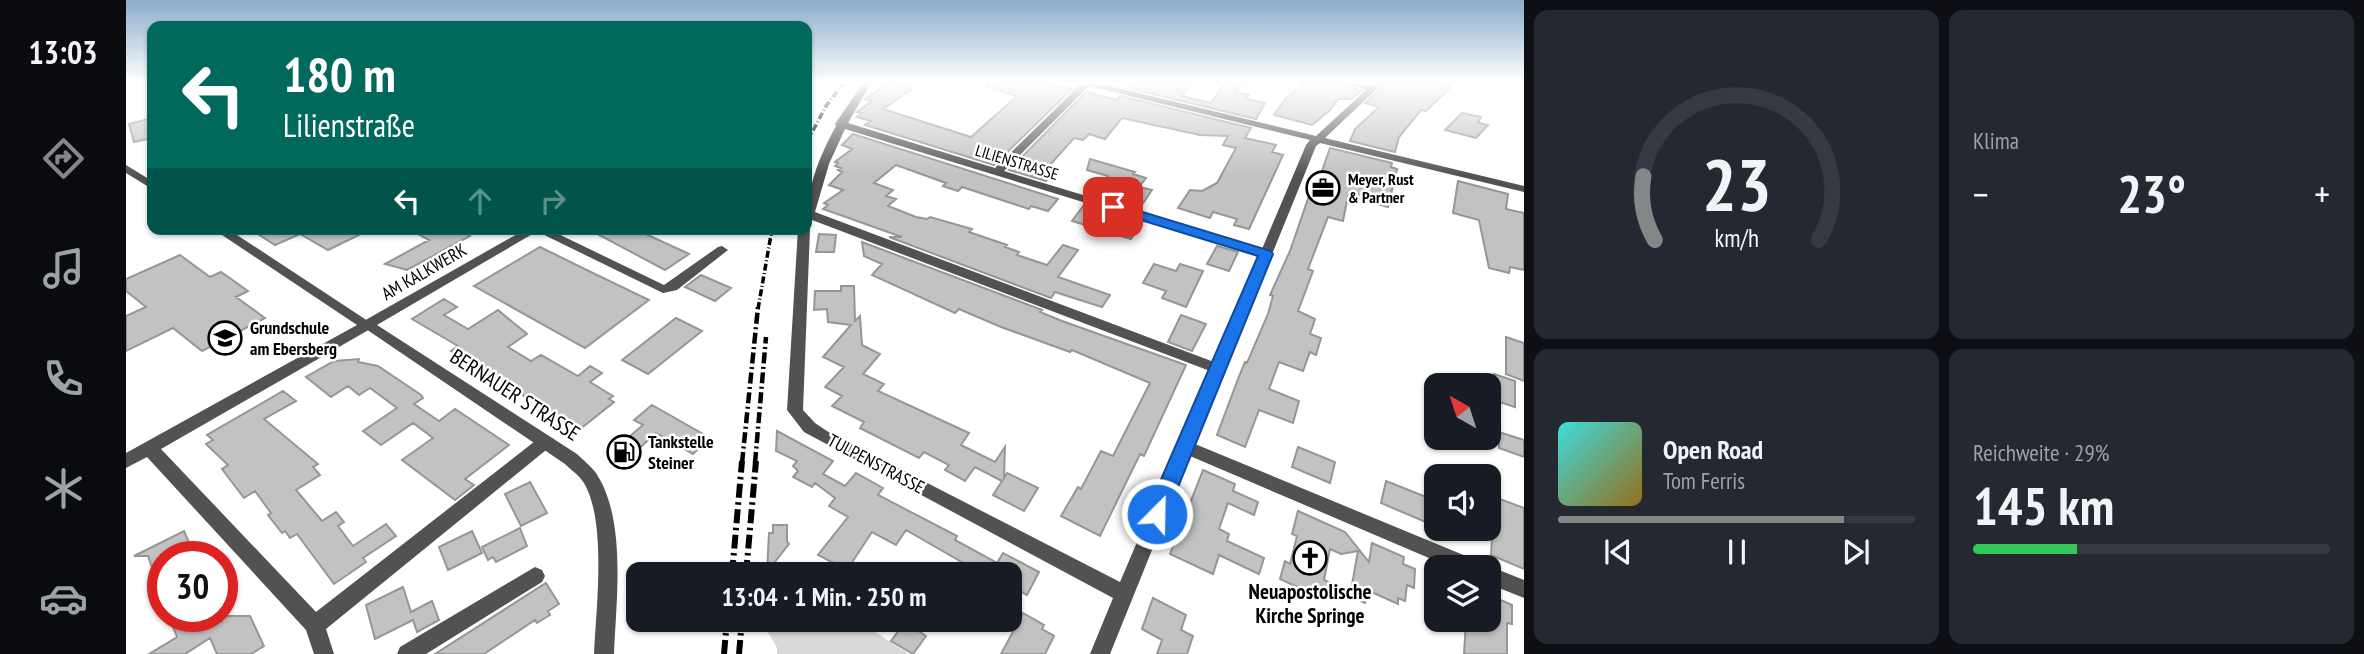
<!DOCTYPE html>
<html lang="de">
<meta charset="utf-8">
<style>
body{margin:0;font-family:"PT Sans Narrow",sans-serif;background:#242831;color:#f1f3f6;height:100vh;display:flex;flex-direction:column;font-size:26px;white-space:nowrap}
*{box-sizing:border-box;margin:0}
p{font-size:23px;color:#9ea1a6}
.icon{flex:none;width:38px;height:38px;fill:none;stroke:currentColor;stroke-width:2;stroke-linecap:round;stroke-linejoin:round}
.map{position:relative;flex:1;overflow:hidden}
.sheet{display:flex;flex-direction:column;gap:10px;padding:10px;background:#0d0f14;width:840px}
.sheet>*{flex:none}
.top-card{position:absolute;left:21px;top:21px;width:665px;height:214px;border-radius:14px;box-shadow:0 2px 5px #0004;background:#00695c;color:#fff;overflow:hidden}
.needle{width:46px;rotate:321deg}
.controls{position:absolute;left:1298px;top:373px;display:grid;gap:14px}
.controls a{display:grid;place-items:center;width:77px;height:77px;border-radius:14px;background:#171b24;box-shadow:0 2px 5px #0004;font-size:35px}
.speed{position:absolute;left:21px;top:541px;display:flex;gap:14px;font-size:35px;font-weight:700;text-align:center}
.speed>*{display:grid;place-content:center;width:91px;height:91px;border-radius:50%;background:#171b24;box-shadow:0 2px 5px #0004;line-height:1}
.speed .limit{border:10px solid #d22;background:#fff;color:#111}
.pin{position:absolute;display:grid;place-items:center;width:60px;height:60px;color:#fff;margin:-30px;border-radius:14px;box-shadow:0 4px 10px #0006}
.me{position:absolute;width:77px;margin:-38px;rotate:23deg;stroke-linejoin:round;filter:drop-shadow(0 0 5px #0008)}
.turn{display:flex;align-items:center;gap:24px;height:147px;padding:0 21px;font-size:32px}
.turn .icon{width:91px;height:91px;stroke-width:2.5}
.turn b{display:block;font-size:49px;line-height:60px}
.lanes{display:flex;align-items:center;height:66px;padding:0 21px;background:#0003;justify-content:center;gap:35px;direction:ltr}
.lanes .off{opacity:.35}
.big{font-size:52px;font-weight:700;line-height:1.1}
.sheet .widget{flex:1;display:flex;flex-direction:column;justify-content:center;gap:10px;min-width:0;padding:0 24px;border-radius:14px;background:#242831}
.sheet .dial{align-items:center;gap:0}
.dial svg{height:182px;overflow:visible;fill:none;stroke:#363941;stroke-width:7;stroke-linecap:round;text-anchor:middle}
.dial text{fill:#f1f3f6;stroke:none}
.song{display:flex;align-items:center;gap:21px}
.cover{width:84px;height:84px;border-radius:10px;background:linear-gradient(135deg,hsl(180 70% 55%),hsl(40 70% 35%))}
.played{height:7px;border-radius:4px;background:linear-gradient(90deg,#858687 80%,#363941 80%)}
.keys{display:flex;justify-content:space-around;direction:ltr}
.heat{display:flex;justify-content:space-between;align-items:center;font-size:38px;direction:ltr}
.charge{height:10px;border-radius:5px;background:linear-gradient(90deg,#34c759 29%,#363941 0)}
.sheet .tiles{flex:1;display:grid;gap:10px;grid-template-columns:repeat(2,1fr)}
.trip{position:absolute;left:500px;top:562px;width:396px;height:70px;border-radius:14px;background:#171b24;box-shadow:0 2px 5px #0004;font-weight:700;line-height:70px;text-align:center}
main{display:flex;flex:1;min-height:0}
.tab-bar{display:flex;flex-direction:column;width:126px;justify-content:space-around;align-items:center;background:#090b0e;color:#9ea1a6}
.tab-bar .icon{width:49px;height:49px}
.tab-bar .selected{color:#858687}
.tab-bar b{font-size:32px;color:#f1f3f6}
.map>svg:first-child{display:block}
.green{fill:#d9d9d9}
.building{fill:#c2c2c2;stroke:#969696;stroke-width:2}
.lines{fill:none;stroke-linecap:round;stroke-linejoin:round}
.minor{fill:#525252;fill-rule:evenodd}
.tertiary{fill:#525252;fill-rule:evenodd}
.rail-far2{stroke:#000;stroke-width:3.5;stroke-dasharray:7 2.5 1 2.5;stroke-linecap:butt}
.rail-far1{stroke:#000;stroke-width:4.5;stroke-dasharray:11 3.5 2 3.5;stroke-linecap:butt}
.rail{stroke:#000;stroke-width:6;stroke-dasharray:14 4.5 2.5 4.5;stroke-linecap:butt}
.route{fill:#1a73e8;stroke:#114b97;stroke-width:2}
.labels{text-anchor:middle;stroke-width:5;stroke-linejoin:round;paint-order:stroke}
.far-street-label{font-size:16px;fill:#000;stroke:#fff}
.far-poi-label{font-size:16px;font-weight:bold;fill:#000;stroke:#fff;text-anchor:start}
.street-label{font-size:18px;fill:#000;stroke:#fff}
.poi-label{font-size:18px;font-weight:bold;fill:#000;stroke:#fff;text-anchor:start}
.near-street-label{font-size:21px;fill:#000;stroke:#fff}
.near-poi-label{font-size:21px;font-weight:bold;fill:#000;stroke:#fff}
</style>
<main>
<nav class="tab-bar">
<b>13:03</b>
<svg class="icon selected" aria-label="directions" viewBox="0 0 24 24"><path d="M12 3l9 9-9 9-9-9zM9 14v-3h6M13 9l2 2-2 2"/></svg>
<svg class="icon" aria-label="music" viewBox="0 0 24 24"><path d="M9 18V5l10-2v13"/><circle cx="6" cy="18" r="3"/><circle cx="16" cy="16" r="3"/></svg>
<svg class="icon" aria-label="phone" viewBox="0 0 24 24"><path d="M5 4h4l2 5-3 2q2 4 5 5l2-3 5 2v4C11 20 4 13 5 4z"/></svg>
<svg class="icon" aria-label="climate" viewBox="0 0 24 24"><path d="M12 3v18M4 7l16 10M4 17L20 7"/></svg>
<svg class="icon" aria-label="car" viewBox="0 0 24 24"><path d="M5 17H2v-5l4-1 3-4h7l3 4 3 1v5h-3M9 17h6M6 11h13"/><circle cx="7" cy="17" r="2"/><circle cx="17" cy="17" r="2"/></svg>
</nav>
<div class="map">
<svg width="1398" height="654" viewBox="0 0 1398 654">
<rect width="100%" height="100%" fill="#fff"/>
<path class="green" d="M636 620H731L783 654H651V648L642 632H635Z"/>
<path class="building" d="M763 83H785L779 87 786 89 757 109 845 137 891 96 861 87V83H922L946 89 868 165 739 125 745 121 731 117 736 113 731 112 746 101 739 99Z
M1006 83H1066L1056 96 1085 103 1099 83H1116L1110 92 1123 95 1120 99 1139 103 1130 119 1002 88Z
M1180 83H1215L1235 91 1226 99H1212L1204 110 1186 125 1148 115 1159 99Z
M1260 83H1314L1326 86 1300 111 1295 110 1273 137 1269 152 1224 141 1229 129 1253 107 1239 103Z
M960 92 991 100 994 96 1125 128 1119 138 1150 145 1146 152 1157 155 1123 229 1108 225 1111 219 1087 212 1084 218 1052 208 1064 190 1076 191 1091 183 1110 148 1097 145 1102 136 1074 135 996 118 979 139 963 134 957 140 948 138 923 166 931 169 920 181 883 170Z
M1336 113 1355 117 1352 123 1362 125 1350 138 1319 130Z
M26 118V138L8 142 3 124Z
M727 134 932 199 922 211 905 206 903 209 836 187 832 191 817 186 820 183 770 165 748 183 767 190 760 196 770 199 762 206 790 217 801 219 804 217 846 229 843 232 881 245 879 247 893 252 891 255 921 265 937 245 952 250 932 277 984 295 976 307 929 292 925 298 763 237H776L697 209 702 205 698 203 717 190 703 185 716 172 712 170 715 168 709 166 712 163 709 162 726 149 716 145Z
M1204 148 1266 163 1265 167 1271 169 1262 207 1222 196 1217 221 1202 217 1182 269 1187 271 1172 311 1189 319 1184 334 1195 338 1190 355 1184 352 1177 371 1153 362 1143 389 1173 401 1167 423 1133 410 1119 447 1091 435 1112 379 1119 362 1121 363 1142 314 1147 296 1144 295 1164 251 1185 190 1189 191Z
M964 159 1009 172 1007 174 1020 178 1013 187 1026 190 1013 209 967 195 982 176 961 170Z
M1332 181 1382 194 1380 209 1398 213V270L1384 267 1383 273 1363 268 1353 220 1327 213Z
M958 205 1006 220 1004 223 1013 226 1005 239 946 221Z
M124 229H245L202 250 174 234 149 245Z
M283 229H332L344 236 281 270 259 264 303 240Z
M462 229H509L563 254 539 270Z
M693 234 710 235 708 252H690Z
M736 242 916 310 914 312 936 321 1060 365 1018 456 1014 454 974 536 935 516 952 487 955 489 975 451 987 456 1024 383 946 350 944 352 875 327 833 309 829 313 746 275 756 264 738 256Z
M1091 246 1112 252 1103 271 1081 264Z
M414 247 473 276 523 300 459 348 348 286Z
M54 255 84 277 95 272 122 291 110 297 139 318 76 351 47 328 0 351V316L20 307 0 291V279Z
M1028 264 1050 271 1054 264 1077 271 1060 307 1036 298 1040 291 1017 283Z
M575 275 605 288 589 301 559 287Z
M715 286H728L729 321 734 316 736 345 754 354 737 374 758 384 752 391 843 433 835 445 869 462 879 447 878 478 881 473 912 488 898 511 867 495 876 481 849 467 839 481 819 470 823 465 798 452 793 458 734 428 738 422 706 406 716 396 699 387 718 367 697 357 725 325 702 322 701 309 688 310 689 291H715Z
M318 299 331 307 318 315 342 329 372 310 401 334 382 347 405 361 415 355 452 376 464 366 476 373 464 382 487 396 483 399 488 402 453 430 325 351 332 346 286 319Z
M1055 315 1080 324 1066 351 1042 342Z
M550 318 576 331 522 374 496 360Z
M1380 337 1398 343V381L1380 374Z
M233 359 232 362 252 366 295 395 297 398 288 404 313 421 329 409 383 445 339 479 348 485 329 500 276 460 307 438 287 423 255 445 237 431 271 408 244 388 233 395 222 386 205 397 180 377 208 361Z
M1368 374 1389 381V407L1368 400Z
M157 391 170 401 138 419 192 464 187 467 194 475 170 490 196 521 210 512 218 522 212 526 227 546 260 524 270 536 237 558 240 562 208 584 171 534 164 538 159 531 156 533 142 515 145 513 129 491 118 498 96 469 102 465 80 444 87 440 81 435Z
M526 405 577 434 574 447 567 454 530 433 496 464 482 455 517 425 508 420Z
M651 431 707 461 697 474 719 486 730 473 757 488 752 495 831 536 829 540 871 563 877 553 913 572 901 595 884 585V574H846L837 569 839 564 780 530 770 545 746 532 721 570 692 555 722 517 703 506 709 498 689 483 686 487 667 477 672 471 667 466 671 461 650 451Z
M1373 432 1398 440V457L1373 448Z
M1172 447 1209 462 1204 483 1166 467Z
M1077 470 1109 484 1107 491 1132 502 1128 515 1102 503 1093 529 1103 534 1101 541 1138 558 1133 574 1093 555 1087 574 1044 554Z
M1260 481 1305 499 1302 523 1255 503Z
M404 482 421 513 395 526 379 494Z
M1363 495 1398 508V569L1365 555 1367 520 1363 519Z
M1172 511 1219 532 1243 562 1246 543 1278 557 1277 564 1289 569 1288 588 1281 585 1279 601 1272 598V604L1241 590 1239 603 1224 596 1232 551 1215 554 1204 549 1198 580 1203 582 1199 600 1154 579 1159 561 1164 564 1171 536 1166 534Z
M647 525H661V541L663 544 641 572 643 533H647Z
M394 528 401 546 370 562 367 557 362 560 356 547Z
M58 531 69 556H37L35 594 22 556H8Z
M346 531 356 553 322 570 313 547Z
M420 583 433 604 422 611 424 615 411 623 409 620 358 654H309Z
M277 587 285 612 306 601 313 620 291 632 287 620 249 639 240 605Z
M1363 595 1386 605V624L1381 623V654H1338L1340 620H1363Z
M1027 598 1060 615 1055 630 1067 636 1061 654H1031L1036 640 1016 629Z
M897 613 918 625 916 629 928 636 919 654H875Z
M53 616H94L96 622V616H124L138 646 125 654H91L84 638 59 654H23L51 637 47 627 56 622Z
M779 622 800 636 787 654 765 641Z"/>
<g class="lines">
<path class="minor" d="M737 83H745L722 123 869 168 956 83H971L1190 136 1240 90 1217 83 1245 86 1248 83H1257L1199 138 1398 186V192L1194 143 1190 146 1069 444 1352 561 1355 567H1324L1064 456 984 654H964L987 598 678 432 661 410 672 229H681V226L684 229 677 410 689 423 704 433 994 582 1084 371 686 220 681 222C681 187 693 157 710 126L709 124ZM963 86 1184 140 1180 145 1136 249 878 171ZM719 129 1133 256 1088 362 689 212 703 164Z
M0 165 26 181V189L0 173Z
M87 229H102L248 325 246 328 35 449 190 612 413 438 419 436 425 438 427 442 425 446 200 629 208 654H188L180 630 21 457 0 468V453L231 325Z
M406 229H422L538 285 592 247 596 246 602 250 551 290 537 293Z
M1363 566 1398 580V598L1363 584V567H1361Z
M409 567 416 570 419 576 416 582 300 654H271L274 647Z"/>
<path class="tertiary" d="M400 229H415L251 325 451 454C457 460 465 466 470 473 501 520 490 601 488 654H468C470 609 481 522 458 483 453 475 445 470 439 464L234 325 236 322Z"/>
<path class="rail-far2" d="M681 142 700 106 718 83
M632 309 646 229"/>
<path class="rail-far1" d="M616 463 632 307
M629 463 640 337"/>
<path class="rail" d="M606 574 616 461
M620 574 630 461
M598 654 601 620
M613 654 616 620"/>
</g>
<linearGradient id="sky" x2="0" y2="1"><stop stop-color="#8baccb"/><stop offset="0.47" stop-color="#fff"/><stop offset="1" stop-color="#fff" stop-opacity="0"/></linearGradient>
<rect width="1398" height="175" fill="url(#sky)"/>
<path class="route" d="M987 203 1145 251 1147 254 1041 514 1038 520 1031 523 1023 520 1020 514 1132 256 982 210 980 207Z"/>
<defs>
<symbol id="office-ring" viewBox="-11 -11 22 22"><circle r="9.5" fill="#fff" stroke="#000" stroke-width="1.5"/><path d="M-6-3h4V-5.5h4V-3h4V5H-6ZM-1-4.5V-3h2v-1.5ZM-6 0V1H6V0Z" fill="#000"/></symbol>
<symbol id="school-ring" viewBox="-11 -11 22 22"><circle r="9.5" fill="#fff" stroke="#000" stroke-width="1.5"/><path d="M0-5L7-2L0 1L-7-2ZM-4 1L0 2.5L4 1V4Q0 6-4 4Z" fill="#000"/></symbol>
<symbol id="fuel-ring" viewBox="-11 -11 22 22"><circle r="9.5" fill="#fff" stroke="#000" stroke-width="1.5"/><path d="M-5.5-6h7V0h2V4h1.3V-2.5L3-4.5l.8-.8L6-3V5H2.5V1h-1V6h-7ZM-4.2-4.7v3.2H.2V-4.7Z" fill="#000"/></symbol>
<symbol id="church-ring" viewBox="-11 -11 22 22"><circle r="9.5" fill="#fff" stroke="#000" stroke-width="1.5"/><path d="M-1.2-6h2.4v3.5h3.3v2.4h-3.3V6h-2.4V-.1h-3.3v-2.4h3.3Z" fill="#000"/></symbol>
</defs>
<g fill-rule="evenodd">
<use href="#office-ring" x="1178" y="169" width="38" height="38"/>
<use href="#school-ring" x="80" y="319" width="38" height="38"/>
<use href="#fuel-ring" x="479" y="433" width="38" height="38"/>
<use href="#church-ring" x="1165" y="539" width="38" height="38"/>
</g>
<g class="labels">
<g class="far-street-label">
<text transform="translate(891 162) rotate(17)" y="6">LILIENSTRASSE</text>
</g>
<g class="far-poi-label">
<text x="1222" y="185">Meyer, Rust<tspan x="1222" dy="18">&amp; Partner</tspan></text>
</g>
<g class="street-label">
<text transform="translate(298 272) rotate(-30)" y="6">AM KALKWERK</text>
<text transform="translate(750 464) rotate(28)" y="6">TULPENSTRASSE</text>
</g>
<g class="poi-label">
<text x="124" y="334">Grundschule<tspan x="124" dy="21">am Ebersberg</tspan></text>
<text x="522" y="448">Tankstelle<tspan x="522" dy="21">Steiner</tspan></text>
</g>
<g class="near-street-label">
<text transform="translate(389 395) rotate(33)" y="7">BERNAUER STRASSE</text>
</g>
<g class="near-poi-label">
<text x="1184" y="599">Neuapostolische<tspan x="1184" dy="24">Kirche Springe</tspan></text>
</g>
</g>
</svg>
<div class="controls">
<a><svg class="needle" viewBox="-14 -14 28 28"><path d="M0-13l5 13h-10z" fill="#e53935"/><path d="M0 13l5-13h-10z" fill="#9ea1a6"/></svg></a>
<a><svg class="icon" aria-label="sound" viewBox="0 0 24 24"><path d="M4 9h4l5-4v14l-5-4H4zM17 9q2 3 0 6"/></svg></a>
<a><svg class="icon" aria-label="layers" viewBox="0 0 24 24"><path d="M12 4l9 5-9 5-9-5zM3 14l9 5 9-5"/></svg></a>
</div>
<div class="speed"><div class="limit">30</div></div>
<div class="pin" style="left:987px;top:207px;background:#d93025"><svg class="icon" aria-label="arrive" viewBox="0 0 24 24"><path d="M6 21V4h12l-3 4 3 4H6"/></svg></div>
<svg class="me" style="left:1031px;top:514px" viewBox="-20 -20 40 40"><circle r="17" fill="#1a73e8" stroke="#fff" stroke-width="3"/><path d="M0-11L8 9 0 5-8 9z" fill="#fff"/></svg>
<div class="trip">13:04 · 1 Min. · 250 m</div>
<div class="top-card">
<div class="turn"><svg class="icon" aria-label="left" viewBox="0 0 24 24"><path d="M17 20v-9H6M10 6l-5 5 5 5"/></svg><div><b>180 m</b>Lilienstraße</div></div>
<div class="lanes"><svg class="icon" aria-label="left" viewBox="0 0 24 24"><path d="M17 20v-9H6M10 6l-5 5 5 5"/></svg><svg class="icon off" aria-label="ahead" viewBox="0 0 24 24"><path d="M12 20V5M6 11l6-6 6 6"/></svg><svg class="icon off" aria-label="right" viewBox="0 0 24 24"><path d="M7 20v-9h11M14 6l5 5-5 5"/></svg></div>
</div>
</div>
<section class="sheet">
<div class="tiles">
<div class="widget dial"><svg viewBox="0 0 100 80">
<path d="M14 69A42 42 0 1 1 86 69"/>
<path d="M14 69A42 42 0 0 1 9 41" stroke="#858687"/>
<text x="50" y="56" font-size="32" font-weight="700">23</text>
<text x="50" y="72" font-size="11">km/h</text>
</svg></div>
<div class="widget"><p>Klima</p>
<div class="heat"><a>−</a><b class="big">23°</b><a>+</a></div>
</div>
<div class="widget">
<div class="song"><i class="cover"></i><div><b>Open Road</b><p>Tom Ferris</p></div></div>
<div class="played"></div>
<div class="keys"><svg class="icon" aria-label="previous" viewBox="0 0 24 24"><path d="M18 5L8 12l10 7zM5 5v14"/></svg><svg class="icon" aria-label="pause" viewBox="0 0 24 24"><path d="M8 5v14M16 5v14"/></svg><svg class="icon" aria-label="next" viewBox="0 0 24 24"><path d="M6 5l10 7-10 7zM19 5v14"/></svg></div>
</div>
<div class="widget"><p>Reichweite · 29%</p><b class="big">145 km</b><div class="charge"></div></div>
</div>
</section>
</main>
